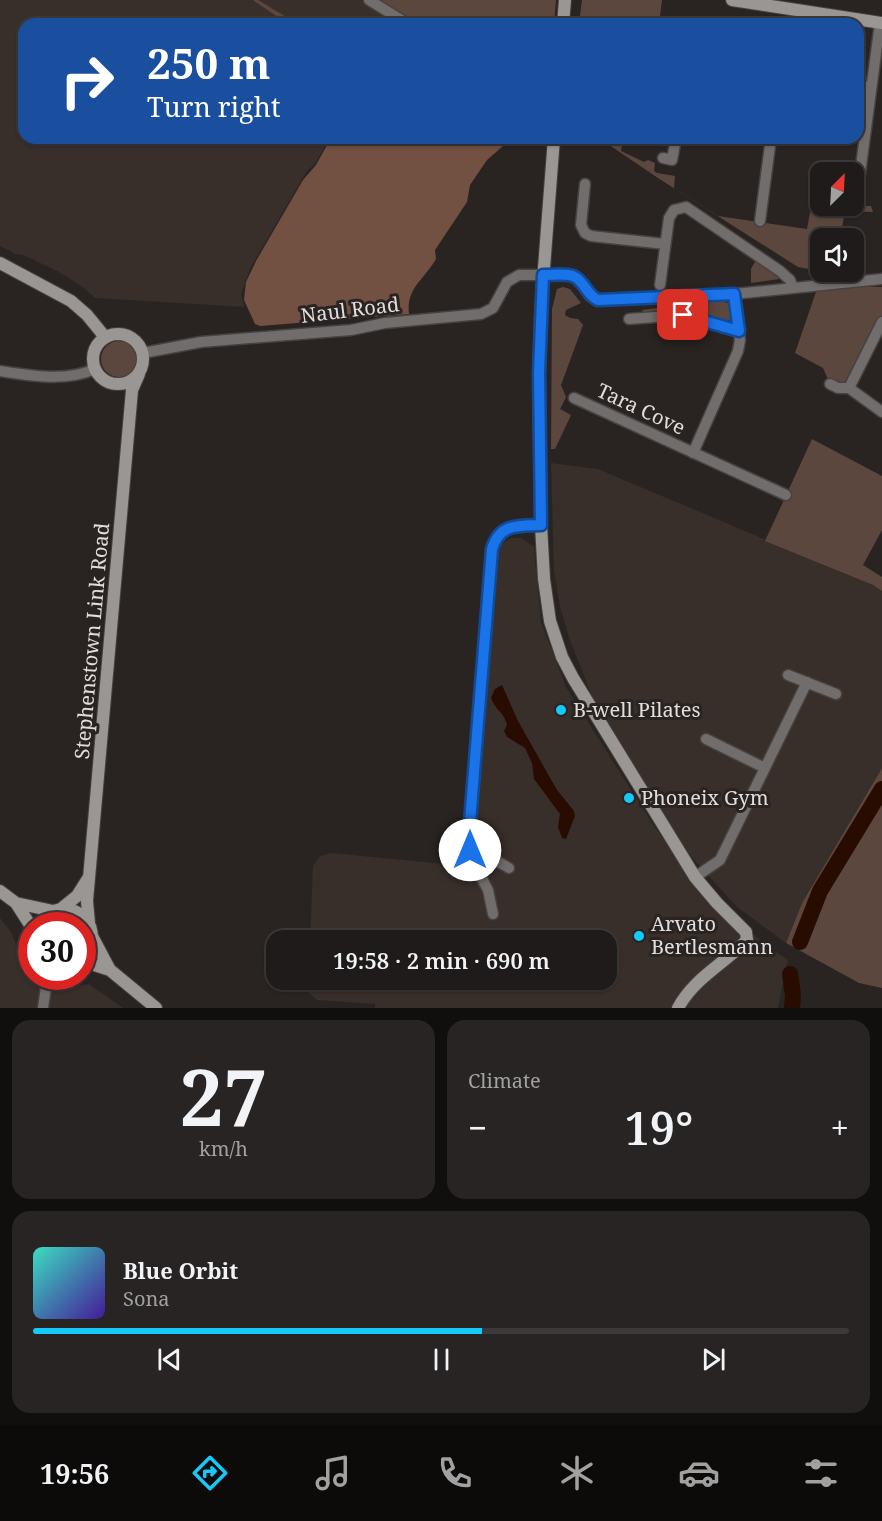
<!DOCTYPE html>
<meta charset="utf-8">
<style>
body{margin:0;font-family:"Noto Serif",serif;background:#272423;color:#f1f3f6;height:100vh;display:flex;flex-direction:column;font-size:22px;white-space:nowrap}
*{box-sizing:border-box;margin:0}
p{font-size:20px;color:#a1a1a2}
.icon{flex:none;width:33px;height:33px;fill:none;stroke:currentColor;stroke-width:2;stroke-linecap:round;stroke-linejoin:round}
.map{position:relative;height:1008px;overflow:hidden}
.drawer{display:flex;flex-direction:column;gap:12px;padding:12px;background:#110f0e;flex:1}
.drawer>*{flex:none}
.hud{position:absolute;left:18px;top:18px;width:846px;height:126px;border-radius:18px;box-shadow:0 2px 4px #0004,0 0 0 2px #3c3939;background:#1a4fa0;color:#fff;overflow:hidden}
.needle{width:39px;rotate:24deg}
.tools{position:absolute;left:810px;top:162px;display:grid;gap:12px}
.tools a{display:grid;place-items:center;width:54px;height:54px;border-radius:12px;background:#1f1b1a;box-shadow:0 2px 4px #0004,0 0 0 2px #3c3939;font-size:30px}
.speed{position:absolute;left:18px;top:912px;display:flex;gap:12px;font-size:30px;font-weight:700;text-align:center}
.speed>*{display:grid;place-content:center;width:78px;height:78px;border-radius:50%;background:#1f1b1a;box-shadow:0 2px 4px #0004,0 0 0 2px #3c3939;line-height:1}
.speed .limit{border:9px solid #d22;background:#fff;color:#111}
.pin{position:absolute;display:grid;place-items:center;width:51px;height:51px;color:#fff;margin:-26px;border-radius:12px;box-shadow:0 3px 9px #0006}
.me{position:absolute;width:66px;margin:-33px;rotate:0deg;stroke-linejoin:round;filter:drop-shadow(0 0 4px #0008)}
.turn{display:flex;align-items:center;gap:21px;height:126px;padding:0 30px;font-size:27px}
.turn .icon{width:78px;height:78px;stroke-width:2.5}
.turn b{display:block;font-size:42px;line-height:51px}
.big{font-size:45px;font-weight:600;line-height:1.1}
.drawer .widget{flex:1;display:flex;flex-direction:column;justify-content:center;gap:9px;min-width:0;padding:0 21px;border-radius:18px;background:#272423}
.drawer .dial{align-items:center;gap:0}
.dial b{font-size:78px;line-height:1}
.song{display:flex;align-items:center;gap:18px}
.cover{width:72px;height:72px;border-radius:9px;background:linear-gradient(135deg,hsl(170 70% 55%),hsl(260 70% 35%))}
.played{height:6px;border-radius:3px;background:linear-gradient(90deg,#13cafb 55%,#3c3939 55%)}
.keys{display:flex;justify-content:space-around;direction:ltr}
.heat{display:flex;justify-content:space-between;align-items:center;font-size:33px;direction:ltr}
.drawer .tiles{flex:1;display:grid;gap:12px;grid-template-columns:1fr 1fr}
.widget:last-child{grid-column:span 2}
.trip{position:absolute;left:266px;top:930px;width:351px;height:60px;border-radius:18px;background:#1f1b1a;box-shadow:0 2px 4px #0004,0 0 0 2px #3c3939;font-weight:600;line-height:60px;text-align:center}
.tabs{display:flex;height:96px;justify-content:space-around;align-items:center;background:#0c0b0a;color:#a1a1a2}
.tabs .icon{width:42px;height:42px}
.tabs .current{color:#13cafb}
.tabs b{font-size:27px;color:#f1f3f6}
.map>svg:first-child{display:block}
.built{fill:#382e2a}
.green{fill:#5c473e}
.forest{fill:#725042}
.water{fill:#280c02}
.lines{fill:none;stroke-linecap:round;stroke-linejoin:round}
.river{stroke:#280c02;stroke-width:16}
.street-casing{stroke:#464240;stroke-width:13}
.secondary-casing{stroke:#464240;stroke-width:14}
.street{stroke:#706d6c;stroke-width:10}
.secondary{stroke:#9a9694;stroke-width:12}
.route-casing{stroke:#114b97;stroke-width:15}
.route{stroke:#1a73e8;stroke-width:10}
.poi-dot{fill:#13cafb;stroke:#292422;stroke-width:2}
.labels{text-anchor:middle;stroke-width:6;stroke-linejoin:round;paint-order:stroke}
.street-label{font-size:20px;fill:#e1dddc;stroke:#292422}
.poi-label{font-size:20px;fill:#e1dddc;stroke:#292422;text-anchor:start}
</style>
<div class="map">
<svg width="882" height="1008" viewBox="0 0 882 1008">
<rect width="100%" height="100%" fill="#292422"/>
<path class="built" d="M0 0H364L392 17 388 24H24V138H330L315 164 307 171 251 267 241 294 244 307 95 298 83 287 57 271 23 255 15 254 0 246Z
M551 463 598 469 873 585 882 591V768L802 903 786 943 737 907 687 852 597 709 570 640 560 607 554 571Z
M511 538H522L534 547 541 622 566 687 652 823 704 897 777 953 788 959 778 1008H375V1004L317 1000 308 992V980H606V940H310L313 866 320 856 332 853 484 868 474 829 500 545Z
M0 918 11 932 28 973 32 976 36 977 66 991 72 986 89 984 123 1008H0Z"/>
<path class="green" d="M253 0H258L298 24H288Z
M375 0H556L554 24H414Z
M582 0H662L659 24H579Z
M599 138H623L621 151 644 162 648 160 655 163 654 171 657 173 675 176 674 188 718 216 807 229 814 191 820 194V206H871L873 212 845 211 840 238H820V271L798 267 658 178Z
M756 260 780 277 779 279 751 283V269Z
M818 286 882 287V322L849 388 830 384 823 368 795 353Z
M563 287 570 289 581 303 566 310 565 315 570 318 578 319 583 325 561 385 566 397 560 409 571 415 555 449H551L552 309 557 289Z
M717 300 731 304 734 311 732 318 726 322 644 315 642 310Z
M101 359a18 18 0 1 1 36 0a18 18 0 1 1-36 0Z
M812 439 882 476V530L863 565 882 577V591L873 585 765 541Z
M882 768V988L859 983 786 943 802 903Z"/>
<path class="forest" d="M331 138H512L487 160 470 185 467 202 435 250 436 259C424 280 406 288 409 314L260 326 255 324 244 300 246 282 256 261 303 180 316 165Z"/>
<path class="water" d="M502 685 518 721 557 790 574 811 575 816 566 839 562 838 558 827 560 814 534 779 532 763 525 748 507 737 504 731 507 725C505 713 495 710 491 698L495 689Z"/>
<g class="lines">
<path class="river" d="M800 942 820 891 882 789
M790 974 793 995 792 1008"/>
<defs>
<path id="street" d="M369 0 408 24
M858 86 871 87
M663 158 672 160 676 138
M585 184 581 225 585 233 591 236 665 244
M857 196 880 23
M760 221 771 138
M660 285 669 218 674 210 686 207 780 271 790 280 793 288
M629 319 683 315 739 331
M143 353 201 342 351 330 385 323 481 314 493 308 507 282 519 275H570L580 281 590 296 598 300 734 294 882 279
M0 371C31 376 66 382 95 369
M830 384 838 388H849L882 412
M849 388 882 322
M574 398 786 495
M693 453 738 351 740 340 734 294
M788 675 836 694
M706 739 765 768
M472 840 477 850 509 868
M695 877 720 860 807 682
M493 914 488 890 472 860 469 837 492 549C500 523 518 526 541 525
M43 1008 46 987 44 976"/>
<path id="secondary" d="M732 0 882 23
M563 24 565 0
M554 138 541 307 539 373 541 525 544 579 550 621 562 657 573 678 695 877 717 903 746 932 747 940C724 964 694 978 678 1008
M0 263 71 301 87 315 105 337
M93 359a25 25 0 1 1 50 0a25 25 0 1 1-50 0Z
M0 891 16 903 32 928
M16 903 53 911
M61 909 77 896 89 877
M89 923 87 901 132 390 139 374
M39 926C59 887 114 923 82 957
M92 936 110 970 156 1008
M82 961 110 970"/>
</defs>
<use href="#street" class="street-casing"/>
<use href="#secondary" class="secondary-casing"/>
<use href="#street" class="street"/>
<use href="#secondary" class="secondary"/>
</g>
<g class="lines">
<defs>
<path id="route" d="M470 850 469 834 492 549C500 523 518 526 541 525L539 373 543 275C552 275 565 273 573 276 585 281 586 295 598 300L734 294 739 331 683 315"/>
</defs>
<use href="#route" class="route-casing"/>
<use href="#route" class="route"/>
</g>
<g class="poi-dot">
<circle cx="561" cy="710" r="6"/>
<circle cx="629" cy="798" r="6"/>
<circle cx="639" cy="936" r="6"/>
</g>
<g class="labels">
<g class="street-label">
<text transform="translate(350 310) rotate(-7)" y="7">Naul Road</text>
<text transform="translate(641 409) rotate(25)" y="7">Tara Cove</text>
<text transform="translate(92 641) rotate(-85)" y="7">Stephenstown Link Road</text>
</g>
<g class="poi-label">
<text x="573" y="717">B-well Pilates</text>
<text x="641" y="805">Phoneix Gym</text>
<text x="651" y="931">Arvato<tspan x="651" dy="23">Bertlesmann</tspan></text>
</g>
</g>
</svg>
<div class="tools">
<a><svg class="needle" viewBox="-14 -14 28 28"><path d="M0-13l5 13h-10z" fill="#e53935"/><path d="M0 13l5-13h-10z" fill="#a1a1a2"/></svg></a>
<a><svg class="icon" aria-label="sound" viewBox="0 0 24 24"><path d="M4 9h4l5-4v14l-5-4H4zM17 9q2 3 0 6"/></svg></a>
</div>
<div class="speed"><div class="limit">30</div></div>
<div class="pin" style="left:683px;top:315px;background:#d93025"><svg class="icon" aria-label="arrive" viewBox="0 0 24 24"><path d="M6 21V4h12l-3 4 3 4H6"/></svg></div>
<svg class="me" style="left:470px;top:850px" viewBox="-20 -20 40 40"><circle r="19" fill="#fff"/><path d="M0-13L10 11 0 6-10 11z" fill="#1a73e8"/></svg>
<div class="trip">19:58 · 2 min · 690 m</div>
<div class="hud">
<div class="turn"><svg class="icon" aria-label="right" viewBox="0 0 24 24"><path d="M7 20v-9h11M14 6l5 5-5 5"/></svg><div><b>250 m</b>Turn right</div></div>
</div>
</div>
<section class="drawer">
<div class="tiles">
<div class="widget dial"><b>27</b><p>km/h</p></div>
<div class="widget"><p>Climate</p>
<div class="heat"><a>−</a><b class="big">19°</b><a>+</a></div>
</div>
<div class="widget">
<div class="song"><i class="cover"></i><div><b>Blue Orbit</b><p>Sona</p></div></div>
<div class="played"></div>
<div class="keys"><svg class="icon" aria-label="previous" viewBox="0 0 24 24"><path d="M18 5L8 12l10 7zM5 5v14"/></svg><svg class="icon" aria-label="pause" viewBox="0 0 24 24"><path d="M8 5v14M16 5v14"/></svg><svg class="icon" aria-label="next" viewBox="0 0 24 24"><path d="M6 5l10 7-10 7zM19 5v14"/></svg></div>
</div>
</div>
</section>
<nav class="tabs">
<b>19:56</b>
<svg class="icon current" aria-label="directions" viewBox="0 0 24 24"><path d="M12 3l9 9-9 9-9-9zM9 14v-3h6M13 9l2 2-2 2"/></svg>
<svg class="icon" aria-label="music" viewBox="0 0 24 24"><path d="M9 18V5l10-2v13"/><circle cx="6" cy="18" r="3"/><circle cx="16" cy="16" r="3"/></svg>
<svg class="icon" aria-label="phone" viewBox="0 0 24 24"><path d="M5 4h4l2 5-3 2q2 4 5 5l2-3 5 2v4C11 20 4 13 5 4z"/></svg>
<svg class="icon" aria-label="climate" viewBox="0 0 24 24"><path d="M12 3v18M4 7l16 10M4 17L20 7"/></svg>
<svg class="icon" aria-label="car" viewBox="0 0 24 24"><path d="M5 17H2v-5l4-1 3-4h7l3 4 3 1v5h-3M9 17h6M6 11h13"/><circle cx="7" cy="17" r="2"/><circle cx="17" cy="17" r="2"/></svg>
<svg class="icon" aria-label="filters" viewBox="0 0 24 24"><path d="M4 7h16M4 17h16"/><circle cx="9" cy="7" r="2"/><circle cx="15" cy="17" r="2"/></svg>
</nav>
